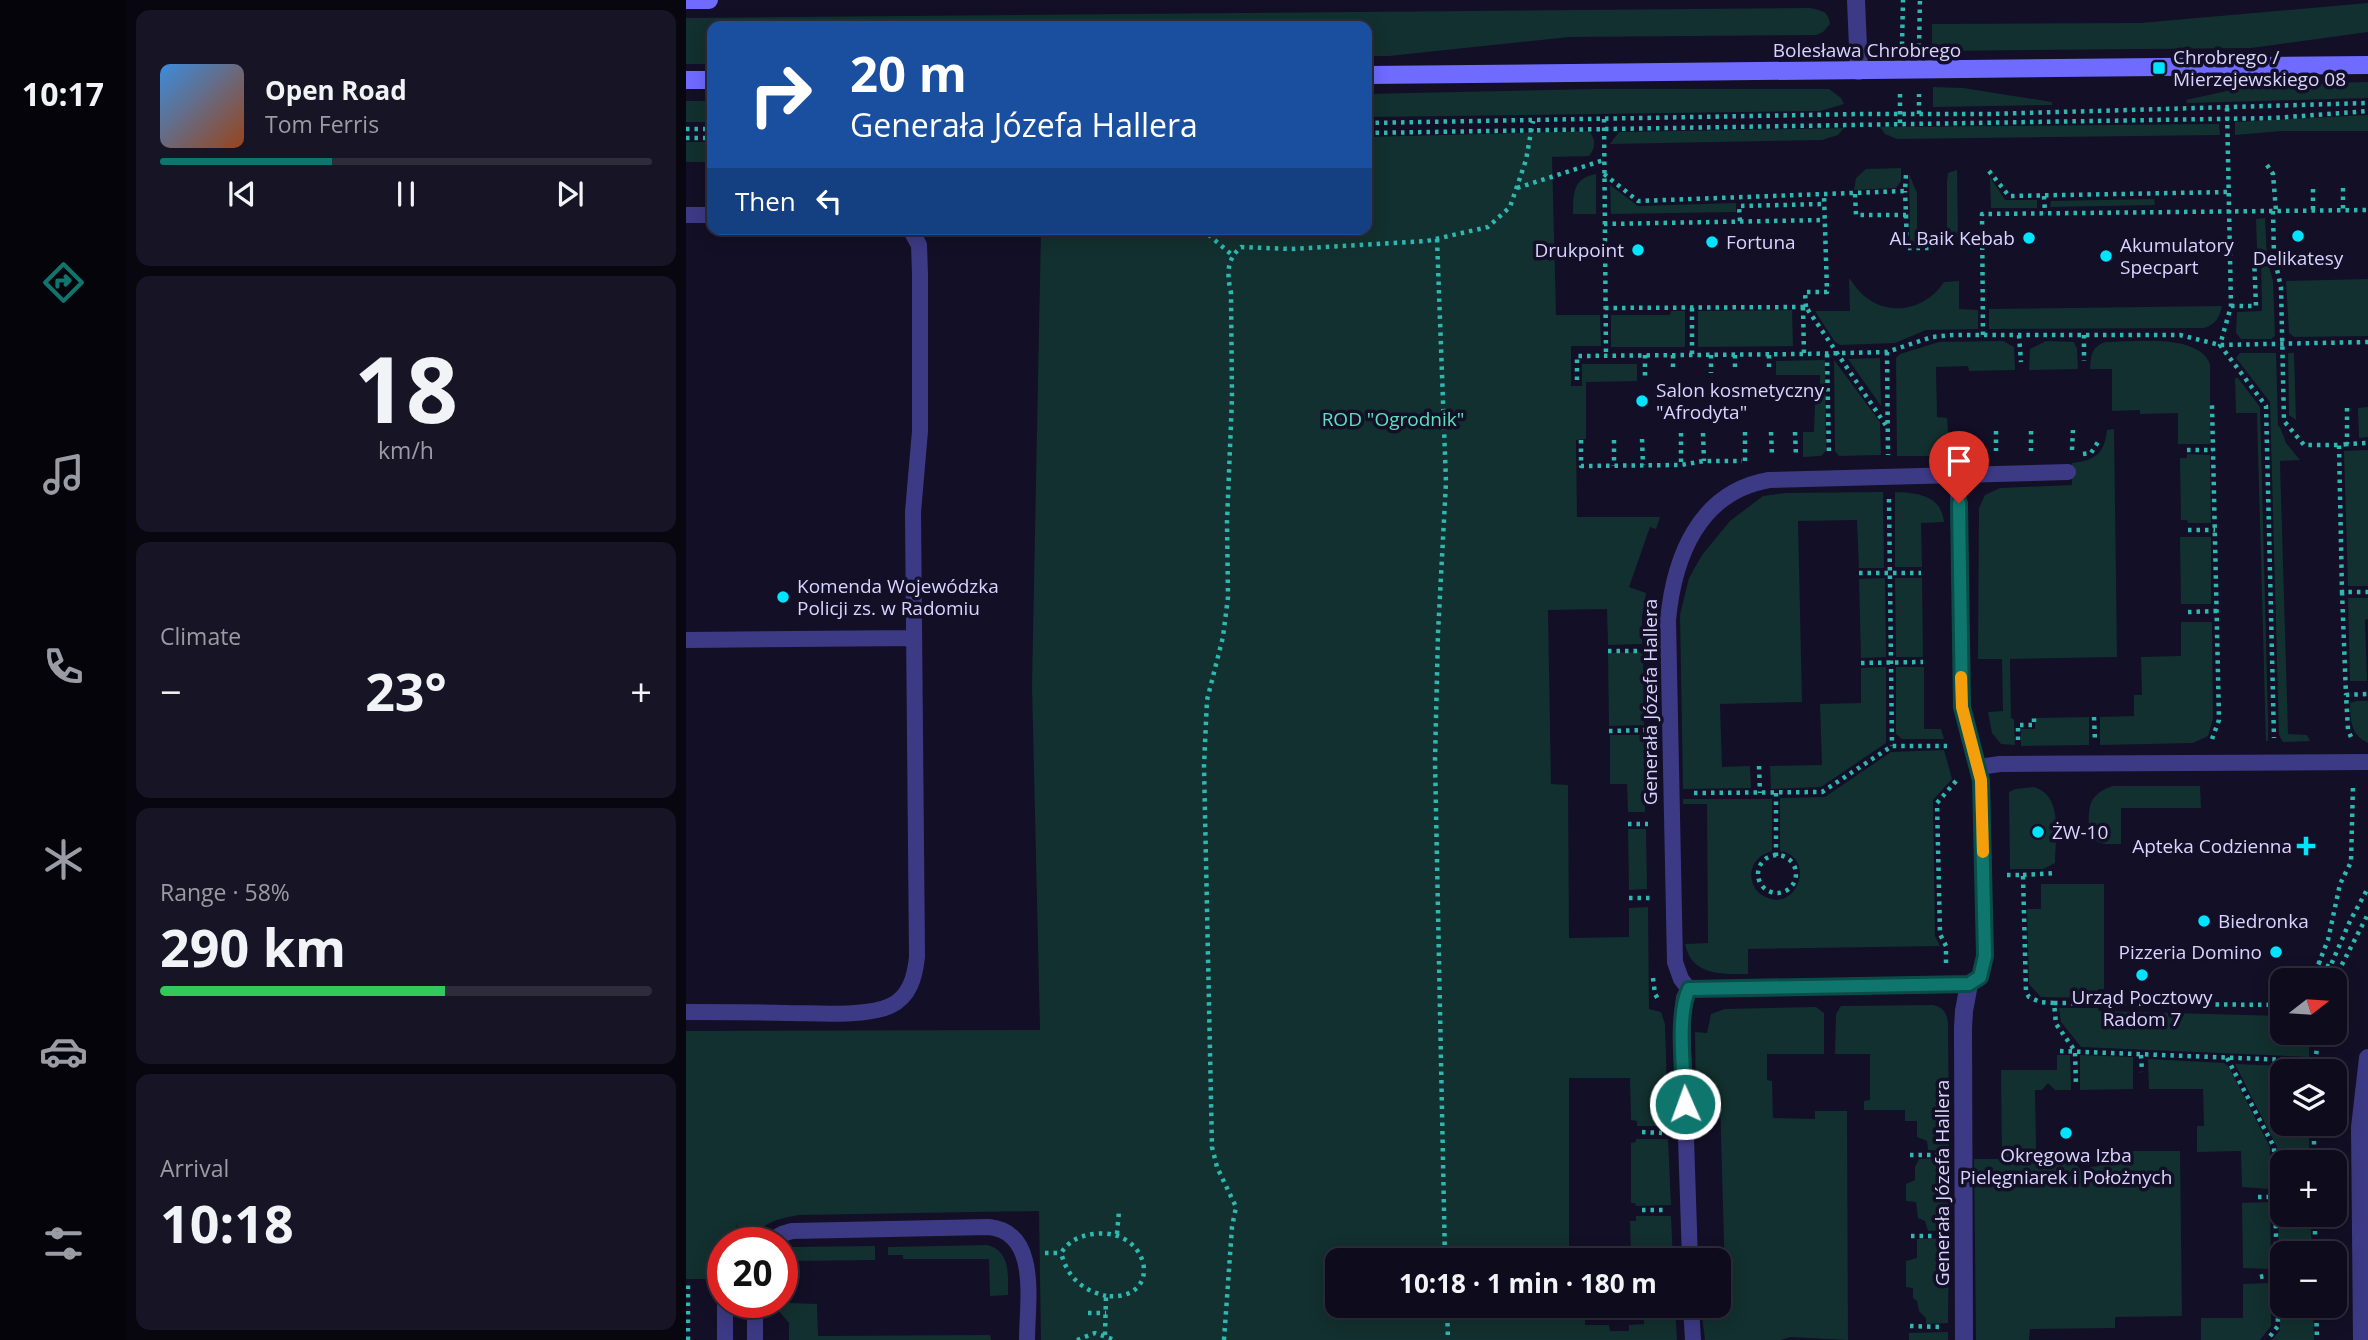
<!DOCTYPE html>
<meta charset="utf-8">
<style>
body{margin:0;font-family:"Open Sans",sans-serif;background:#171425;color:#f1f3f6;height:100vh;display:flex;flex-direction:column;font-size:26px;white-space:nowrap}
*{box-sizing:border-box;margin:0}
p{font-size:23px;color:#9b9ba3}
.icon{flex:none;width:38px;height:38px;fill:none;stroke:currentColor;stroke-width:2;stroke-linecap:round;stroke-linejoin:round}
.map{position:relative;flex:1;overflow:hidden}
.details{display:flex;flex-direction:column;gap:10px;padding:10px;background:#08060f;width:560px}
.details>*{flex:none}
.top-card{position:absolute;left:21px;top:21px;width:665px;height:214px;border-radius:14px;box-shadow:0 4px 18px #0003,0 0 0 2px #2e2b3b;background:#1a4fa0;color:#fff;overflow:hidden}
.needle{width:46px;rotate:73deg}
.buttons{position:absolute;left:1584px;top:968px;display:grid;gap:14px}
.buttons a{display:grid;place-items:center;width:77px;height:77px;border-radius:14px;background:#0e0b1c;box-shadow:0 4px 18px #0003,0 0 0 2px #2e2b3b;font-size:35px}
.speed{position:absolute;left:21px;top:1227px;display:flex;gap:14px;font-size:35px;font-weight:700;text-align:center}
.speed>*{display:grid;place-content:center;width:91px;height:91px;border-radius:50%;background:#0e0b1c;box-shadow:0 4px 18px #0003,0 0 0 2px #2e2b3b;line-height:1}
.speed .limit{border:10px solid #d22;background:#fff;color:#111}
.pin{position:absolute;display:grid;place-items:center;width:60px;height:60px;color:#fff;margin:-72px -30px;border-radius:50% 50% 50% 0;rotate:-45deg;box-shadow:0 0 7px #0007}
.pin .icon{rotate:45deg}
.me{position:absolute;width:77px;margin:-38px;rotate:358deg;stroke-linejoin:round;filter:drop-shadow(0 0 5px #0008)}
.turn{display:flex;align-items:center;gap:24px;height:147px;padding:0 28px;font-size:32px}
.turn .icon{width:91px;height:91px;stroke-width:2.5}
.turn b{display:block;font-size:49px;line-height:60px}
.then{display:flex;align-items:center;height:66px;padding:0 28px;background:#0003;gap:14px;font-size:26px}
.big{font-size:52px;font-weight:700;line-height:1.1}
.details .card{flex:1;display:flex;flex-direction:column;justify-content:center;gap:10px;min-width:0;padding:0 24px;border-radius:14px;background:#171425}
.details .dial{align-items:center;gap:0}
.dial b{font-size:91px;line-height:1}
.song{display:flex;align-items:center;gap:21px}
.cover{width:84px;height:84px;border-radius:10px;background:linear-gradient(135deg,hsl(210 70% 55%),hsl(20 70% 35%))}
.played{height:7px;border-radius:4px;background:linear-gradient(90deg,#0f766e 35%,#2e2b3b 35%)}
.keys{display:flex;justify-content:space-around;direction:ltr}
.heat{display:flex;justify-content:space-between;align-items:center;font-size:38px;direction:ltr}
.charge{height:10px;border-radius:5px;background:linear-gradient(90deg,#34c759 58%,#2e2b3b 0)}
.trip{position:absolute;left:639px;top:1248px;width:406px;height:70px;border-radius:14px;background:#0e0b1c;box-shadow:0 4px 18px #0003,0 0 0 2px #2e2b3b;font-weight:700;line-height:70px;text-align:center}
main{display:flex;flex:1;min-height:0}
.tabs{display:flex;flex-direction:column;width:126px;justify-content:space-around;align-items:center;background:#06040b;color:#9b9ba3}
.tabs .icon{width:49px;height:49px}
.tabs .selected{color:#0f766e}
.tabs b{font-size:32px;color:#f1f3f6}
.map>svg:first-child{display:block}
.green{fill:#12302f}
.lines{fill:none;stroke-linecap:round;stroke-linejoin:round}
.path{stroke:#2fb8b0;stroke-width:4.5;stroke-dasharray:3.5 5;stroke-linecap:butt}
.lane{stroke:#3d3a85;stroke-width:16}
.street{stroke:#3d3a85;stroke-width:18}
.secondary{stroke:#6f6bff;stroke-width:18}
.route-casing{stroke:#0a4d48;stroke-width:18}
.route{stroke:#0f766e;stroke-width:12}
.slow{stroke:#f59e0b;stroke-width:12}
.poi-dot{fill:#00e5ff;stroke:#130f26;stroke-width:2.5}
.labels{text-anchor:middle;stroke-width:7;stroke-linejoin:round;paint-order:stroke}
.street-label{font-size:19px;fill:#d9d4ff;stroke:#130f26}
.poi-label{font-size:19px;fill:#d9d4ff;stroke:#130f26;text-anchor:start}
.park-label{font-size:19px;fill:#5fe0c0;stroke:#130f26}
</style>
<main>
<nav class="tabs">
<b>10:17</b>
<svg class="icon selected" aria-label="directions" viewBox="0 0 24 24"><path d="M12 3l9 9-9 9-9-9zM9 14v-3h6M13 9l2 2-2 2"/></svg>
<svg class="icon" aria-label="music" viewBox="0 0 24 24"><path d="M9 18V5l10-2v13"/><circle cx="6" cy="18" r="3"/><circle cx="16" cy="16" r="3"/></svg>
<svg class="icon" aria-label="phone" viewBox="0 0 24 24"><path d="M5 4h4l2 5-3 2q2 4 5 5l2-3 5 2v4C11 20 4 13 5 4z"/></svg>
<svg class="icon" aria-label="climate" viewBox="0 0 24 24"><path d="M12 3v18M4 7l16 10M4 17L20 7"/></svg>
<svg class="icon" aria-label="car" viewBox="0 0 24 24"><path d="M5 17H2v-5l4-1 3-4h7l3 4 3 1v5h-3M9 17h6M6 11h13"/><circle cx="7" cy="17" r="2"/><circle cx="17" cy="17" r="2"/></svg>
<svg class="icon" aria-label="filters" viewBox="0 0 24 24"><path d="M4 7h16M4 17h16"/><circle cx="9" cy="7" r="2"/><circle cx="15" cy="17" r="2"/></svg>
</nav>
<section class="details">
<div class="card">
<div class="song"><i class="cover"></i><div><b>Open Road</b><p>Tom Ferris</p></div></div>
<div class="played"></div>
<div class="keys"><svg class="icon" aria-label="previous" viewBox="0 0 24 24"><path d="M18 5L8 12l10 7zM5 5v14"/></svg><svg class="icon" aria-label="pause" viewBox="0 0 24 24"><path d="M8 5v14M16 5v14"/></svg><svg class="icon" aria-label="next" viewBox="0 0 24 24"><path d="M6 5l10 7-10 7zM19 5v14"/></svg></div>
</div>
<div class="card dial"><b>18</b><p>km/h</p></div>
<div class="card"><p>Climate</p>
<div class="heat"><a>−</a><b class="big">23°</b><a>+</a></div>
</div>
<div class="card"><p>Range · 58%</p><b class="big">290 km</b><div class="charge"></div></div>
<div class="card"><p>Arrival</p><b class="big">10:18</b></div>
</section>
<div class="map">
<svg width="1682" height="1340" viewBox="0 0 1682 1340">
<rect width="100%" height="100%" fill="#130f26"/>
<path class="green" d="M1682 3V32L1565 48 1246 51V24L1454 23Z
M1124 8C1137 11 1142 11 1144 24L1137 32 1130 35 884 37 703 56H681V26H26V64H0V18Z
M1682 82V98L1501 103 1500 100 1568 85Z
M1247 87 1277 88 1366 102V105L1247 107Z
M912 89H1143L1155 98 1158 104 1134 111 681 117V94Z
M0 101H26V122H0Z
M1682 115V131H1596L1549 135V122Z
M1533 124 1534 135 1211 139 1199 134 1194 127Z
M1158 128 1152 135 1136 140 924 144 933 132Z
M903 131C910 140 910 147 903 156L866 157 870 315H914L915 346H885V386H896V364H951V381L900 382V439L890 440 891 517H974L970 529 964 527 943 587 960 593 956 617V644L922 645 921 609 862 610 865 784 882 785 883 938 943 937V908L962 907 963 1009 975 1012 979 1024 982 1126H951V1121L945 1120 944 1078H883V1254H894V1260H651V1306H899V1325H923L924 1331H943V1325L958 1324V1306H989L991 1340H355L353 1211 113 1215C91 1219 76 1222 64 1242H52L51 1221 50 1242H37V1279H0V1031L354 1030 346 685 355 229H681V137Z
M0 142H26V162H0Z
M1215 168V181L1210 188 1168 190 1170 178 1180 169Z
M1271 170 1272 237 1261 238V182L1262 173Z
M910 174V214H887C887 193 887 178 910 174Z
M1223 174 1231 193V244H1224Z
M1304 177 1319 200H1351V208H1305Z
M924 185 952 206 1050 203V212L925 214Z
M1468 199 1469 205 1364 207 1365 201Z
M1579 218 1581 259 1587 281 1589 336 1585 339H1555L1550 333 1551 312 1576 311 1575 257 1571 248 1570 219Z
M1163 278C1167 282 1169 287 1173 291 1199 319 1239 311 1258 282L1273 281V309L1292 310V329L1240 330 1209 343 1154 345 1149 342 1129 311H1164Z
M1682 279V336L1608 337 1603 333 1600 281Z
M1536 306C1533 318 1530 324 1518 328L1303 329V309Z
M1106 310 1107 346 1012 347V311Z
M985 311H999V347H925V315H984Z
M1317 341 1328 347 1329 370 1283 371 1282 366 1250 367 1251 417 1261 418 1262 432H1268V451L1262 456H1211L1210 358 1214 354 1253 342Z
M1360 341 1388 342 1391 349 1392 369 1343 370 1344 349Z
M1420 342C1448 342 1512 333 1524 364V444H1492V413L1454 414V410L1426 411V369H1404C1405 355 1406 346 1420 342Z
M1554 353H1590L1592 426 1594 427 1600 443 1614 460 1594 461 1602 734 1621 735 1624 741 1597 742 1593 735 1584 402 1550 358Z
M1602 353H1608L1610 420 1603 415Z
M1194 358 1195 406 1162 359Z
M1139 360 1140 451 1135 456 1117 457V432H1128L1129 403 1134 402V375H1090V361Z
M1148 360 1194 422 1195 455 1153 456 1149 451Z
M1549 378H1552L1574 407 1582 718V740L1580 742 1571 413H1550Z
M1682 407V437L1673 438 1672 408Z
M1428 429 1431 657 1324 659 1325 718 1328 719 1329 745 1315 744 1306 733 1302 712 1317 711 1316 659H1292L1293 508 1299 495 1314 488 1386 485V463C1410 460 1418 454 1421 430Z
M1682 450V586H1662L1658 451Z
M1501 454 1524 455 1525 523H1502L1501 520H1495L1494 458H1501Z
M1197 492 1198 568H1173L1171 520 1112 521 1116 702 1034 704 1036 767 1064 766 1065 788 997 789 994 615 1003 578 1016 555 1044 521 1077 496 1100 493Z
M1209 492C1232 493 1255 495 1258 522L1235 523 1236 567H1209Z
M1494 537H1525V604H1495Z
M1199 578 1200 657 1175 658 1173 579Z
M1209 578H1236L1237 657H1210Z
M1662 598H1682V619L1679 620 1681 681H1664Z
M1495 622H1526L1527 719 1522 736 1507 743 1414 745V717L1448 716V695H1456L1455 657 1495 656Z
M957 652 958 725 923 726 922 653Z
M1200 667V743L1135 787 1085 789 1084 766 1136 765 1134 704 1175 703V668Z
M1210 667H1238V729H1255L1258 739H1216L1210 734Z
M1670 701H1682V743C1664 734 1665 721 1664 703Z
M1403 717V745L1335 746V729H1349V718Z
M924 735H958L959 812H942L941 784H924Z
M1258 750 1266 779 1247 800 1249 936 1254 946 1062 949V974C1035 974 1006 976 999 944L1022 943 1021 804H997V799H1086V851C1071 855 1061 868 1067 884 1069 890 1075 896 1082 898 1113 910 1129 856 1094 851V798L1139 797 1205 752Z
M1426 786H1514L1515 808H1435V844C1428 844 1418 845 1412 842 1400 836 1401 808 1407 799 1412 792 1419 789 1426 786Z
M1348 787C1378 796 1369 838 1369 863L1357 869H1324L1323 792 1329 789Z
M942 829H960L961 889 943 890Z
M1355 884H1418V989H1412V998L1355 997 1343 984 1341 909H1355Z
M1155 1006 1247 1005C1257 1007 1261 1013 1262 1023L1263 1151 1242 1150 1241 1141 1231 1137V1121H1219V1110H1178V1101L1184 1100V1054H1149L1150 1014Z
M1130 1007 1138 1013V1054H1081V1080L1086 1081 1087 1118 1129 1119V1111H1161L1162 1340 1104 1337 1095 1340H1019L1016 1316 1040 1315 1034 1099H1010L1009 1032 1021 1033 1025 1014 1039 1009Z
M1373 1008H1412L1413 1011 1596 1016V1032L1623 1033V1057L1395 1047 1375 1022Z
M1371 1055H1384L1385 1090H1369L1362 1083 1356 1090H1349L1350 1150H1387L1388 1162 1398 1174 1405 1167 1413 1166 1412 1151H1494L1496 1316 1429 1317V1328L1344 1329 1343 1340H1290L1288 1159H1316L1315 1070H1371Z
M1394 1055 1447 1057V1089L1394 1090Z
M1462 1059 1538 1063 1543 1067 1584 1147V1189L1556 1187 1555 1151 1511 1152V1126H1518L1517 1089H1463Z
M1549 1064 1622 1067V1071H1596V1124H1623V1162H1596V1190H1592L1591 1147Z
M950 1139H982L985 1205 950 1206 949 1203H945V1143L950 1142Z
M1262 1158V1230L1242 1231 1239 1221 1232 1218 1230 1202 1220 1201V1184L1229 1180V1167L1233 1159Z
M1584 1202 1585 1269 1557 1268 1556 1203Z
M1592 1203H1596V1214L1624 1215 1626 1253H1596V1268H1593Z
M950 1216H985L987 1260H957V1252H945L944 1221H950Z
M1263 1238 1262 1323 1240 1324V1318L1233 1311 1231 1301 1227 1298V1288L1220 1287V1261L1231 1258V1239Z
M301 1245C325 1251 322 1275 322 1295L304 1296 303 1259H217V1255H202V1247Z
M189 1246V1260L102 1261 103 1303 131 1304 132 1336 304 1335 305 1340H103V1323L86 1303 96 1302V1251L106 1247Z
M1596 1277V1306H1627L1628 1340H1586L1594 1330 1593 1279Z
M1585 1283V1326L1574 1340H1515V1318H1557V1284Z
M1262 1332V1340H1223V1333Z"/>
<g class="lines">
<path class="path" d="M1216 45 1217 0
M1233 47 1234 0
M1541 108 1545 306 1534 345 1580 406 1588 738
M1233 114V94
M918 119 920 355
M681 123 1174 114H1305L1682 103
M1214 123V92
M0 129H26
M681 133 1588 118 1682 111
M0 138H26
M1581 165 1587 174 1590 211
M1303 171 1323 196 1542 192
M918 174 952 201 1219 191 1220 174
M831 188 918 160
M1657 188V210
M1627 189V210
M1169 194 1170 215H1220L1219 191
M1358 196 1359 213
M1587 211 1588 256 1595 287 1598 421 1618 445H1653
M1220 215 1221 248H1247
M1054 221 1053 206 1139 204
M918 224 1139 220
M516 229 546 255
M751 239 760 482 752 633 749 761 759 1260
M1545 306H1570L1568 256
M1117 307 1118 354 1201 352 1246 337 1267 335H1494L1534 345 1682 342
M1120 307 1119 292H1141L1138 195
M919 308 1120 307 1201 427
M1006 308V355
M1297 335 1296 214 1682 210
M1333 335 1335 362
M1398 335V361
M1201 352 1202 455
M1141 354 1143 456
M959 355V376
M987 355V372
M1025 355V373
M1049 355V372
M1083 355V372
M891 380V356L1118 354
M1661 408V444L1682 443
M1310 431V451
M1345 431V451
M1059 432V461
M1085 432 1086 456
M1109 432 1110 456
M995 433V465
M1017 433 1018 461
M956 439 957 465
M895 440V466L995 465 1018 461H1056
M928 440V466
M1661 444 1653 445 1656 592H1682
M1386 450 1387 430
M1501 450H1527
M1273 453V440
M1397 454 1405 453 1412 442
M1203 499 1206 746
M1502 530H1529
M1173 573H1235
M1656 592 1660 695
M1502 612 1531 611
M922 651H960
M1175 663 1237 662
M1408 717 1409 741
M923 731 961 730
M1665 737 1662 730 1660 695 1682 694
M1526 739 1533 720 1526 405
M1332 740V725H1348V718
M1073 766 1074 793
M1008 793 1136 792 1206 746H1261
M1090 793V856
M942 824H962
M1072 874a19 19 0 1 1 38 0a19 19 0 1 1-38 0Z
M1321 875H1337L1340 992 1343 997 1354 1002 1368 1003 1370 1024 1389 1051 1390 1085
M1337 875 1369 873
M943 898H964
M1632 962 1644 967 1664 921 1682 888
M1260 963V946L1254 934 1251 803 1270 781
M967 978 969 994 972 999
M1626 980 1642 940 1654 884 1665 862 1667 785
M1648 980 1682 914
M1368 1003 1596 1005
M1374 1051 1628 1061
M1455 1055 1456 1072
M1541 1058 1588 1147 1592 1326 1581 1340
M1628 1071 1633 1032
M1628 1124V1162
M956 1132 976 1133
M1224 1155H1255
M1572 1197H1596
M956 1210H980
M1629 1214V1253
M431 1234 433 1211
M1225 1236H1255
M359 1253H375
M1574 1277 1596 1272
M761 1306 762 1340
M1630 1306 1631 1340
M402 1313H420
M1224 1326 1254 1327
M419 1335 420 1296C479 1302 465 1226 407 1234 393 1236 383 1241 375 1253 382 1278 396 1290 420 1296
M2 1340V1281
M391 1340 409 1333 429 1340
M538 1340 546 1227 550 1207 531 1167 526 1147 518 766 521 700 537 637 542 597 541 522 546 398 545 293C541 274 540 260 555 247L605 249 741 241 802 227 824 207 840 160 847 121"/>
<path class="lane" d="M0 215H26
M1272 477 1276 707 1295 780 1299 956 1294 977 1283 984 1003 989 995 979 989 962 982 620C988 557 1013 492 1083 480L1382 472
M0 640 228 638
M1293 767 1314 764 1682 762
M1003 989 998 998 996 1016 1004 1260
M0 1012C34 1012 68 1012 102 1013 130 1013 180 1017 204 1006 224 997 229 976 231 957L227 512 234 431V274L233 245 224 229
M82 1242 96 1234 106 1231 303 1227C354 1232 341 1303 341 1340
M39 1302V1340
M69 1302V1340
M1005 1306 1007 1340"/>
<path class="street" d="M1170 0 1173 71
M1278 1340 1277 1028 1278 1011 1283 984
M1676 1340 1674 1127 1682 1058"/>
<path class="secondary" d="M0 0H23
M681 75 1682 65
M0 80H26"/>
</g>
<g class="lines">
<defs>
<path id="route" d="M999 1104C998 1074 990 1015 1003 989L1283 984 1294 977 1299 956 1295 780 1276 707 1273 503"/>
</defs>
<use href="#route" class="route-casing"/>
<use href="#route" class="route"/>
<path class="slow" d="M1275 677 1276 707 1295 780 1297 852"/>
</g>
<g class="poi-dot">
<rect x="1466" y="61" width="14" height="14" rx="3.5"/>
<circle cx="1612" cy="236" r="7"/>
<circle cx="1343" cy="238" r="7"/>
<circle cx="1026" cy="242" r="7"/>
<circle cx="952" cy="250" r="7"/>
<circle cx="1420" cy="256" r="7"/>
<circle cx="956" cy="401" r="7"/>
<circle cx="97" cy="597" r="7"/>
<circle cx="1352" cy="832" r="7"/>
<path d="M1616.5 835.5h7v7h7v7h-7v7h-7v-7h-7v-7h7z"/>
<circle cx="1518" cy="921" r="7"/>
<circle cx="1590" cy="952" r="7"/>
<circle cx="1456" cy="975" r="7"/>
<circle cx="1380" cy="1133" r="7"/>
</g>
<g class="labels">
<g class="street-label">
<text x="1181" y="57">Bolesława Chrobrego</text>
<text transform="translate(964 702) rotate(-90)" y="7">Generała Józefa Hallera</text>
<text transform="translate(1256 1183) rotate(-90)" y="7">Generała Józefa Hallera</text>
</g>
<g class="poi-label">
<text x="1487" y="64">Chrobrego /<tspan x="1487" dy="22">Mierzejewskiego 08</tspan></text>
<text x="1329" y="245" text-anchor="end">AL Baik Kebab</text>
<text x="1040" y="249">Fortuna</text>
<text x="1434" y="252">Akumulatory<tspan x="1434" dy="22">Specpart</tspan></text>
<text x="938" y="257" text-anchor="end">Drukpoint</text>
<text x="1612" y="265" text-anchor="middle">Delikatesy</text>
<text x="970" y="397">Salon kosmetyczny<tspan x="970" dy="22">"Afrodyta"</tspan></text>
<text x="111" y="593">Komenda Wojewódzka<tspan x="111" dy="22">Policji zs. w Radomiu</tspan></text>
<text x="1366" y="839">ŻW-10</text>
<text x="1606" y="853" text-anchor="end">Apteka Codzienna</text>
<text x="1532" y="928">Biedronka</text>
<text x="1576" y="959" text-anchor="end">Pizzeria Domino</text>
<text x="1456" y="1004" text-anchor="middle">Urząd Pocztowy<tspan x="1456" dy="22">Radom 7</tspan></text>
<text x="1380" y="1162" text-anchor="middle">Okręgowa Izba<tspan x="1380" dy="22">Pielęgniarek i Położnych</tspan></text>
</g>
<g class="park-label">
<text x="707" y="426">ROD "Ogrodnik"</text>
</g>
</g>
</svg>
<div class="buttons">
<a><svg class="needle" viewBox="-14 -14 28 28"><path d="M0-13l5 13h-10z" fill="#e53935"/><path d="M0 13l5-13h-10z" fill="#9b9ba3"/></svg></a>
<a><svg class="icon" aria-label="layers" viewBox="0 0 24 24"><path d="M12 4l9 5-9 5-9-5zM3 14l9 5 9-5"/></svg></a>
<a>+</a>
<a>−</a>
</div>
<div class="speed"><div class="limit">20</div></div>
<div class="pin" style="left:1273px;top:503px;background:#d93025"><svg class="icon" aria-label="arrive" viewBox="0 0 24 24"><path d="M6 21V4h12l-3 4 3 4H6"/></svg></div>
<svg class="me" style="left:999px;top:1104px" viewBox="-20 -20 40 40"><circle r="17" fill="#0f766e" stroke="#fff" stroke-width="3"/><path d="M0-11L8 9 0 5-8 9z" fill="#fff"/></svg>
<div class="trip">10:18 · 1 min · 180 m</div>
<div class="top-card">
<div class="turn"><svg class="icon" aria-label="right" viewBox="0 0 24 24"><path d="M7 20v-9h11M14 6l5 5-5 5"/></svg><div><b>20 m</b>Generała Józefa Hallera</div></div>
<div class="then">Then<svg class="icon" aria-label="left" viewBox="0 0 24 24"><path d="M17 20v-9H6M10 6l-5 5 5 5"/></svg></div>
</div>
</div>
</main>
